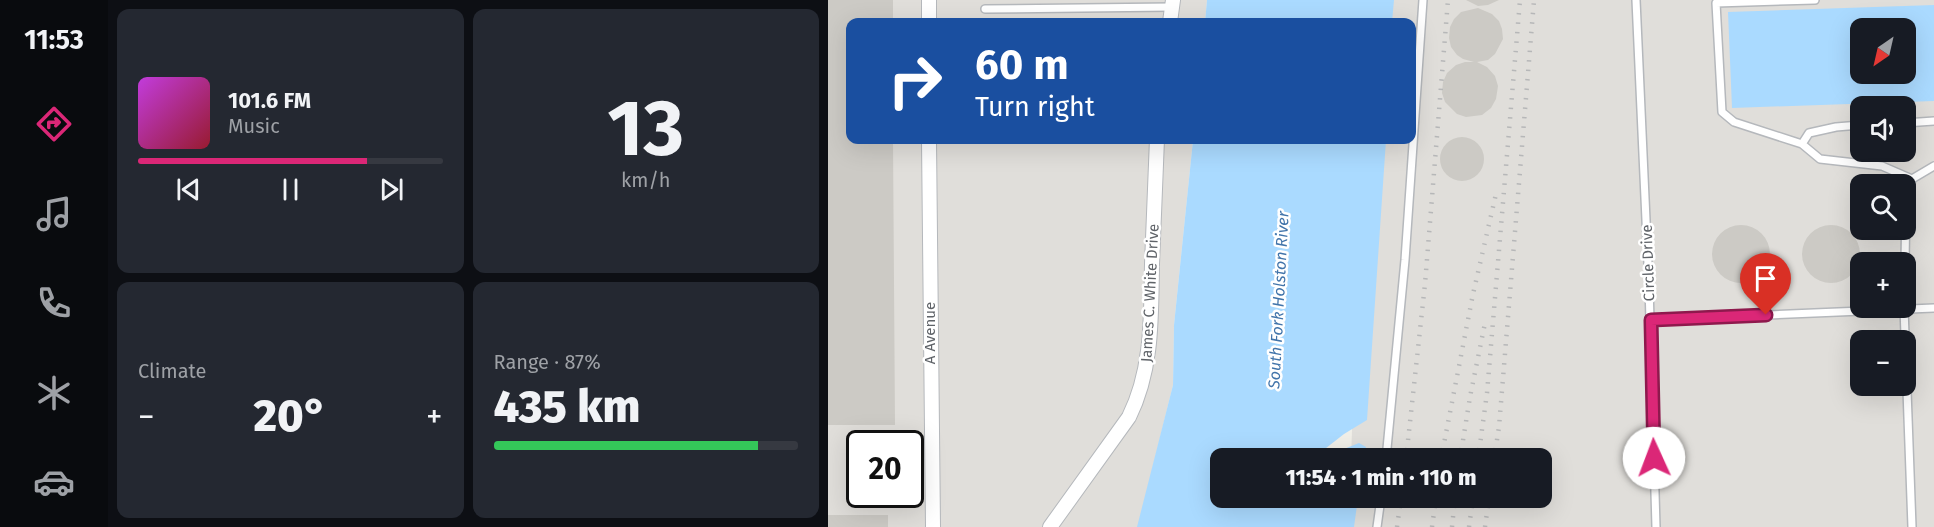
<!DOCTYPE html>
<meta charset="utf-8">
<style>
body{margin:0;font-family:"Fira Sans",sans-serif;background:#242831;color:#f1f3f6;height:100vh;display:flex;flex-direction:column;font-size:22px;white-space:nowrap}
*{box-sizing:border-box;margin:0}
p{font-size:20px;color:#9ea1a6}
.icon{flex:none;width:33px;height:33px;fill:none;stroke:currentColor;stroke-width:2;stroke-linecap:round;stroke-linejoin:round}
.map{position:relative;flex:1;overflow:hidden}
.details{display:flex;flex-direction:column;gap:9px;padding:9px;background:#0d0f14;width:720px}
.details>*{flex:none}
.guide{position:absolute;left:18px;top:18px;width:570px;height:126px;border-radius:12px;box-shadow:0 6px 24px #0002;background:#1a4fa0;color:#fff;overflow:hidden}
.needle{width:39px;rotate:214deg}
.controls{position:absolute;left:1022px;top:18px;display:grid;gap:12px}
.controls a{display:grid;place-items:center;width:66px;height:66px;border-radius:12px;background:#171b24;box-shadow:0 6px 24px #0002;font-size:30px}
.speed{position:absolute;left:18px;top:430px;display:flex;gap:12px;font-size:30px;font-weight:700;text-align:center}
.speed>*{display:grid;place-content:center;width:78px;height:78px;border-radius:50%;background:#171b24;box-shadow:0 6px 24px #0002;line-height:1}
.speed .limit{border:3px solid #111;border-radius:9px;background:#fff;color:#111}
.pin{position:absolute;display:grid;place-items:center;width:51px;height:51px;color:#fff;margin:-62px -26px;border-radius:50% 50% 50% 0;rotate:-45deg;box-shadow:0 0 6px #0007}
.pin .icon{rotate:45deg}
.me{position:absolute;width:66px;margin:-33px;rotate:358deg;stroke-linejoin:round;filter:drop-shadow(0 0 4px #0008)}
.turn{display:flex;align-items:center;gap:21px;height:126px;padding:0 30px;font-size:27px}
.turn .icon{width:78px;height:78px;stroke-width:2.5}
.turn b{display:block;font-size:42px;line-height:51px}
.big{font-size:45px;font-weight:800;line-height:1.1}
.details .tile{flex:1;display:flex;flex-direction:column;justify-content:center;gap:9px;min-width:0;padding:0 21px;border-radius:12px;background:#242831}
.details .dial{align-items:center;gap:0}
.dial b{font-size:78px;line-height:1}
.song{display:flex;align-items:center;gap:18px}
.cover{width:72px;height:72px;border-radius:9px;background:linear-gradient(135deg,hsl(290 70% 55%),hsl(350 70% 35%))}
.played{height:6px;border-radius:3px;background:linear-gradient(90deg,#db2777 75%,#363941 75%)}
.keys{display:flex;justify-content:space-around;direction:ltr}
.heat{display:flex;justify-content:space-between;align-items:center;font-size:33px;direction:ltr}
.charge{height:9px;border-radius:4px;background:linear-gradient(90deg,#34c759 87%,#363941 0)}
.details .tiles{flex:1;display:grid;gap:9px;grid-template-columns:repeat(2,1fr)}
.trip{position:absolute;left:382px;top:448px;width:342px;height:60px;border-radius:12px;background:#171b24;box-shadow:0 6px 24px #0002;font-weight:800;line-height:60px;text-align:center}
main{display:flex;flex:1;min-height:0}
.tab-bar{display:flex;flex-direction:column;width:108px;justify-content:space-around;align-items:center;background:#090b0e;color:#9ea1a6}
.tab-bar .icon{width:42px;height:42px}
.tab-bar .current{color:#db2777}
.tab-bar b{font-size:27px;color:#f1f3f6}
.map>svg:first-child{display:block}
.industrial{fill:#e0deda;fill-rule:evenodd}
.water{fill:#aadaff;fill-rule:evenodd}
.building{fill:#cccac5}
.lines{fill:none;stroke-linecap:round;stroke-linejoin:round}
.lane-casing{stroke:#b5b8bc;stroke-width:10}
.street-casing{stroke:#b5b8bc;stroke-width:16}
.lane{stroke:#fff;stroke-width:7}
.street{stroke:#fff;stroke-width:14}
.rail{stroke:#b6b7b8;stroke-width:4.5;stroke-dasharray:1.5 8;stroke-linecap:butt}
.route-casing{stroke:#8e194d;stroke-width:15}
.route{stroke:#db2777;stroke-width:10}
.labels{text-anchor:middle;stroke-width:5;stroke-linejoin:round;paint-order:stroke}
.street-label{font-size:15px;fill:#5f6368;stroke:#fff}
.water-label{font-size:16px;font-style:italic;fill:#4174aa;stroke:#fff}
</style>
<main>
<nav class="tab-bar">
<b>11:53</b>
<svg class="icon current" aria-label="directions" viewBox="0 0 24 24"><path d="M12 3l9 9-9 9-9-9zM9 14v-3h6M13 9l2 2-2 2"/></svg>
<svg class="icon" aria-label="music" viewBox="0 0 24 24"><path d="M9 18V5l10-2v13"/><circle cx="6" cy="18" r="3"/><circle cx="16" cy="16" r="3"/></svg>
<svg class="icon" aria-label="phone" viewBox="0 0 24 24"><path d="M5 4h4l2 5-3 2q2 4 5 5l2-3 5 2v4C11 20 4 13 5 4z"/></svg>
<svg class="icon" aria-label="climate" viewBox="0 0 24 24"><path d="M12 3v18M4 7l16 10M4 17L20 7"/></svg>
<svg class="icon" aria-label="car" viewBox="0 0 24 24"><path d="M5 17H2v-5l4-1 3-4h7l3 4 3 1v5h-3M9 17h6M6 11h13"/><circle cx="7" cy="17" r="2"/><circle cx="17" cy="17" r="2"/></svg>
</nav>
<section class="details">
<div class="tiles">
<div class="tile">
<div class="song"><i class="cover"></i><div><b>101.6 FM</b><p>Music</p></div></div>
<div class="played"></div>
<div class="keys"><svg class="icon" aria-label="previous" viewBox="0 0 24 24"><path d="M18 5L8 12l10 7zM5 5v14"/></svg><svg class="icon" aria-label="pause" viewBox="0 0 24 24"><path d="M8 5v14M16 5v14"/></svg><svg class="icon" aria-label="next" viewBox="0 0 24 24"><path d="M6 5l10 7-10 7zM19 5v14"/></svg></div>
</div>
<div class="tile dial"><b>13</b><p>km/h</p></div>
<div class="tile"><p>Climate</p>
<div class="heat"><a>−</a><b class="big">20°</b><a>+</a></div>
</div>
<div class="tile"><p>Range · 87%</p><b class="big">435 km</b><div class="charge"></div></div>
</div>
</section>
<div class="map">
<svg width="1106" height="527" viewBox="0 0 1106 527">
<rect width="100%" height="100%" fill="#f1efe8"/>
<path class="industrial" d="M0 0H379L377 22H22V140H365L346 325 345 385 310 527H0ZM32 444H82V495H32Z
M555 0H1106V527H520L521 498H714V459H523L533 175 538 140H584V22H552ZM1032 28H1077V74H1032ZM1032 106H1077V152H1032ZM1032 184H1077V230H1032ZM1032 262H1077V308H1032ZM1032 340H1077V386H1032Z"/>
<path class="water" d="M379 0H566L564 22H377Z
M1106 5V101L904 108 900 12ZM1032 28H1077V74H1032Z
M365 140H558L539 420 516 434 484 459H393V498H437L435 504H445L452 498H530L526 527H309L345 385 346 325Z
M531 443 538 447 536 459H503L516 449Z"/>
<path class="building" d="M0 0H65V22H22V140H65L67 425H0Z
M638 0H671L660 5 650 6Z
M650 8 664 14 671 21 674 29 675 39 667 54 660 60 649 62 659 67 667 76 670 86 668 99 663 108 654 115 638 117 629 114 617 102 614 93 615 82 619 73 628 65 637 62H646L635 59 629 55 623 47 621 38 622 27 626 19 633 12Z
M612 159a22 22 0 1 1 44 0a22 22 0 1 1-44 0Z
M974 254a29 29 0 1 1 58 0a29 29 0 1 1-58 0Z
M884 254a29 29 0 1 1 58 0a29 29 0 1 1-58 0Z
M0 515H60V527H0Z"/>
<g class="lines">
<defs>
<path id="lane" d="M808 0 821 286 828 527
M987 0 888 3 894 112 906 122 974 144 992 159 1054 166 1084 179
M157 9 344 7
M1077 123 1106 121
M974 144 981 133 1008 127 1032 125
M1077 262 1078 204 1084 179 1106 166
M1076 308 1084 527
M823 320 1106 308
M558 459 577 260 595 0
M549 527 553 498"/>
<path id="street" d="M101 0V22
M342 22 345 0
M101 140 105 527
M222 527 301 417C325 369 323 315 324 264 326 222 327 181 329 140"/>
</defs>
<use href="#lane" class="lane-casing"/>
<use href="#street" class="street-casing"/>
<use href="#lane" class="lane"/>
<use href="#street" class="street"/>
<path class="rail" d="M578 459 597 284 620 0
M613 459 645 294 668 194
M632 459 642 397 657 323
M650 459 659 393 692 0
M666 459 671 427 706 0
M569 527 573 498
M604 527 608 498
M624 527 627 498
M641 527 645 498
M657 527 661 498"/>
</g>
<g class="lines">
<defs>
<path id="route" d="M826 458 823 320 938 315"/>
</defs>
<use href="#route" class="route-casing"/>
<use href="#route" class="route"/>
</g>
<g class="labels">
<g class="street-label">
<text transform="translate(820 263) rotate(-92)" y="5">Circle Drive</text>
<text transform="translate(322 293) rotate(-87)" y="5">James C. White Drive</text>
<text transform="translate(102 333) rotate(-90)" y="5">A Avenue</text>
</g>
<g class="water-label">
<text transform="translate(450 300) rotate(-87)" y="6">South Fork Holston River</text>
</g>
</g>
</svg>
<div class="controls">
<a><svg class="needle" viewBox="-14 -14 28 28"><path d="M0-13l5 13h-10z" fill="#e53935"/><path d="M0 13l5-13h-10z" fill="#9ea1a6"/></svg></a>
<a><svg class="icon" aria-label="sound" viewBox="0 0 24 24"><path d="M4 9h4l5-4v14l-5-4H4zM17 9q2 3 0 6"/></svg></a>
<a><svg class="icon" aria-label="search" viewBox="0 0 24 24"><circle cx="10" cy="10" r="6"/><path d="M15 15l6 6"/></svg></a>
<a>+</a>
<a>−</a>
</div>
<div class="speed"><div class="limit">20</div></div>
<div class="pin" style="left:938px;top:315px;background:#d93025"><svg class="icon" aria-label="arrive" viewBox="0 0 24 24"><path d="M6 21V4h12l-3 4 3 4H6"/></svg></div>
<svg class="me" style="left:826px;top:458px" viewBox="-20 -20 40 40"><circle r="19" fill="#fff"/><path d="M0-13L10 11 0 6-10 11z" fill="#db2777"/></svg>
<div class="trip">11:54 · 1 min · 110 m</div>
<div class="guide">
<div class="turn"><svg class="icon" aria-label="right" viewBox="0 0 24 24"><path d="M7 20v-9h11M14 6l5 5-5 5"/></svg><div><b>60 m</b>Turn right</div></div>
</div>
</div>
</main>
